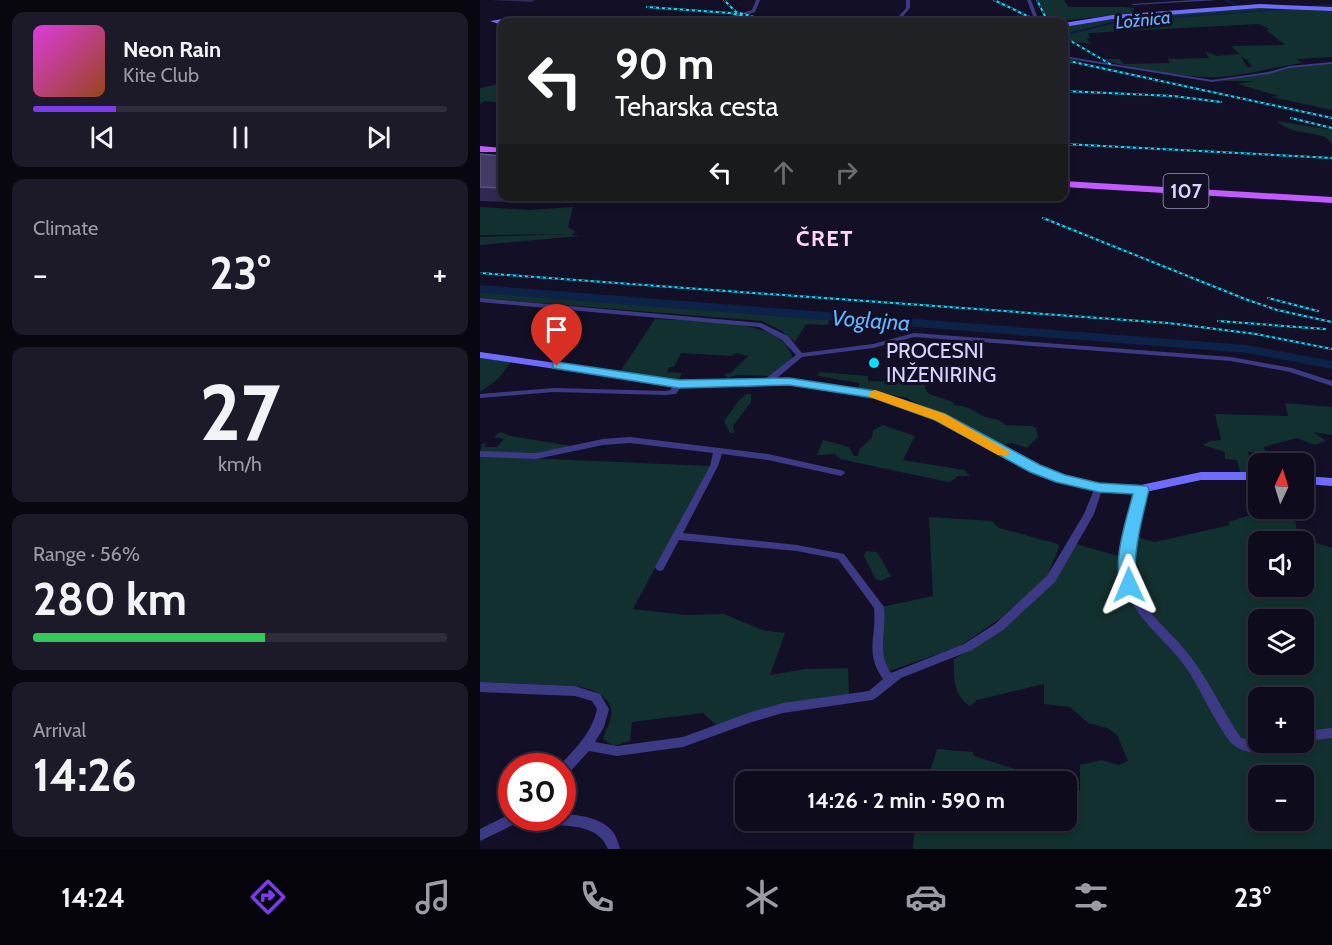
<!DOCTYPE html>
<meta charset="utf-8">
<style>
body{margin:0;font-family:Cabin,sans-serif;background:#1c1929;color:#f1f3f6;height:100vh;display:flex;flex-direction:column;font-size:22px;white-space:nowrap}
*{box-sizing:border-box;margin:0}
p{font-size:20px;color:#9b9ba3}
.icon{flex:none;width:33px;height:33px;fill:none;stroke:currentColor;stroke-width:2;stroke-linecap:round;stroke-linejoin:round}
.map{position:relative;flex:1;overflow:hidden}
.details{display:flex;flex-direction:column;gap:12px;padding:12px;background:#08060f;width:480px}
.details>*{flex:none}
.banner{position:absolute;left:18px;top:18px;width:570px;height:183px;border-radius:12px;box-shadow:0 3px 9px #0003,0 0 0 2px #2e2b3b;background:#202124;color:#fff;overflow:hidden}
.needle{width:39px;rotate:4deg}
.controls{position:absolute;left:768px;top:453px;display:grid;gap:12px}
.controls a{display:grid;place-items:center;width:66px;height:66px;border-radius:12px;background:#0e0b1c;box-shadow:0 3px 9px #0003,0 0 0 2px #2e2b3b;font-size:30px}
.speed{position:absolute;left:18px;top:753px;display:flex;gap:12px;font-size:30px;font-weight:700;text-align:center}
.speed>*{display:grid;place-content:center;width:78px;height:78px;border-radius:50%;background:#0e0b1c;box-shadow:0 3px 9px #0003,0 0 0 2px #2e2b3b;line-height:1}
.speed .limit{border:9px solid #d22;background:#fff;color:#111}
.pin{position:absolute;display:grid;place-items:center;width:51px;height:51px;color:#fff;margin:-62px -26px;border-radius:50% 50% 50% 0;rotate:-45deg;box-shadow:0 0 6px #0007}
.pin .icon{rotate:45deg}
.me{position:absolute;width:66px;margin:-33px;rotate:359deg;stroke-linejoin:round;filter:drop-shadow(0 0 4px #0008)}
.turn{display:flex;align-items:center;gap:21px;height:126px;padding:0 18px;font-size:27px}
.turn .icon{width:78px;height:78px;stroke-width:2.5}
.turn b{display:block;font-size:42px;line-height:51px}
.lanes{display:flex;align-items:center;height:57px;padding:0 18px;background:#0003;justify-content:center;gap:30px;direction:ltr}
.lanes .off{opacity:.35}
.big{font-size:45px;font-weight:700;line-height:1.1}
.details .card{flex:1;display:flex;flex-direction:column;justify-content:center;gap:9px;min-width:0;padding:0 21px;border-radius:12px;background:#1c1929}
.details .dial{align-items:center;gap:0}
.dial b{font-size:78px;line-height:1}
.song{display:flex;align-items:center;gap:18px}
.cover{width:72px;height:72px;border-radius:9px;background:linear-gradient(135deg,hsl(300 70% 55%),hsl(20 70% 35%))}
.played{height:6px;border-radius:3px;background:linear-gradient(90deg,#7c3aed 20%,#2e2b3b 20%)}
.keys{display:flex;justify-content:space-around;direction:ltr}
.heat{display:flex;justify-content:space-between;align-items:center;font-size:33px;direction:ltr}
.charge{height:9px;border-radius:4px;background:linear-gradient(90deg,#34c759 56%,#2e2b3b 0)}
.trip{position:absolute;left:255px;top:771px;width:342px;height:60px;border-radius:12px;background:#0e0b1c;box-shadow:0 3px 9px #0003,0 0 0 2px #2e2b3b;font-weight:700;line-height:60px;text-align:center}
.dock{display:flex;height:96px;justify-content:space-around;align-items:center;background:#06040b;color:#9b9ba3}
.dock .icon{width:42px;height:42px}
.dock .active{color:#7c3aed}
.dock b{font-size:27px;color:#f1f3f6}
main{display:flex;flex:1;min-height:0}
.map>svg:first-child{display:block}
.green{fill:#12302f;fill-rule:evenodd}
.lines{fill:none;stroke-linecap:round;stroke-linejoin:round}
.stream{stroke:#0c2248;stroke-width:1.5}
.river{fill:#0c2248;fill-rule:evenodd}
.street{fill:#3d3a85;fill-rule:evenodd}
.secondary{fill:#6f6bff;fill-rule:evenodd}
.primary{fill:#c25bff;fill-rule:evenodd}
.rail-casing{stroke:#00e5ff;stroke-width:2}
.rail{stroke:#130f26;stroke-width:1.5;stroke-dasharray:3;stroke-linecap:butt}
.wall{fill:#312854}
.shaded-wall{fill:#1d163a}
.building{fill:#433a66;stroke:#5a527e;stroke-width:1.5}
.route{fill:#4fc3f7;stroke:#337fa1;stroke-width:1.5}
.slow{fill:#f59e0b}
.poi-dot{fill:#00e5ff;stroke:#130f26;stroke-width:2}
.labels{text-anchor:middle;stroke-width:6;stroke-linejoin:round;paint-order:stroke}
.far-water-label{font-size:18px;font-style:italic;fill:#62b6ff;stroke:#130f26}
.shield{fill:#130f26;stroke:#9e99be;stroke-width:1.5}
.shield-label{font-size:20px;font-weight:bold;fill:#d9d4ff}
.poi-label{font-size:21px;fill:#d9d4ff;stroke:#130f26;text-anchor:start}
.far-district-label{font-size:22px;font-weight:bold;letter-spacing:1.5px;fill:#ffd6f0;stroke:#130f26}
.water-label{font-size:22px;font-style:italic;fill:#62b6ff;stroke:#130f26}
</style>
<main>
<section class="details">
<div class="card">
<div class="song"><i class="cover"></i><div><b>Neon Rain</b><p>Kite Club</p></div></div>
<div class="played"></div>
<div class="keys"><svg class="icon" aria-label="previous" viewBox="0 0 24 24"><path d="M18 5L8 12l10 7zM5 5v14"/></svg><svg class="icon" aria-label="pause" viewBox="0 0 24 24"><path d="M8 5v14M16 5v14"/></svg><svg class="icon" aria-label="next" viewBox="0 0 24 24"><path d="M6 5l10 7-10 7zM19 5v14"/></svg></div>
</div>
<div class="card"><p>Climate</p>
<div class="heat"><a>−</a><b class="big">23°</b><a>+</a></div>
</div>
<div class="card dial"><b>27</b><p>km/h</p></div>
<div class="card"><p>Range · 56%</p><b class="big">280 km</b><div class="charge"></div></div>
<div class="card"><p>Arrival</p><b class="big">14:26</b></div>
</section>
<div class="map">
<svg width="852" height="849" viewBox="0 0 852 849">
<rect width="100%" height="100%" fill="#130f26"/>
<path class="green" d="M559 0H584L588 7H645L653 8 655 13 570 22Z
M783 7 852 10V57L816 59 822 63C794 67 767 75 738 77 709 78 650 69 622 59H639L645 64 690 63 688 59 729 58 725 51 736 56 760 54 767 67H773L767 61 770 60 765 59 751 46 805 45 786 30 790 29 778 24 608 33 610 38 607 39 610 44 591 41 584 35 645 21 703 17 637 21 584 34V26L612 21Z
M852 64V110L791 97 799 96 758 84 774 81H742L812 67Z
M14 85H22V103L5 101 0 104V88Z
M797 121 852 130V144C842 127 814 139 797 121Z
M0 207 50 210 93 207 88 227 95 232 92 235 100 236 0 245V237L92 234 0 235Z
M0 292 349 319 348 325 326 324 315 342 302 331 282 321 0 298Z
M175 319C210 322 300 316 312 356L311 360 290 376 257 375 247 378 244 374 251 373 268 356 256 353 252 356 201 353 194 367H189L187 372 202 373 199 380 140 372Z
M0 358 31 362 19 378 0 392Z
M339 372 388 376V381L446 383 445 389 449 394 473 402 474 405C486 406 490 408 499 414 508 420 518 417 526 425L552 426 556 428 558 437 547 448 532 443 520 446 468 415 446 409 427 398 378 388 380 383 337 376Z
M267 394H271V402L253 426 254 433H250L244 421 260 399Z
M805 403 852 407V435L833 432 846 441 835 445 817 438 784 447 786 453 768 452 772 466H778V473L760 472 757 460 745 459V452L723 445 730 441 741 440 735 414 808 416Z
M403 425 435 436 423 460 484 470 490 476H478L470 482 463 481 360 459 355 454 337 455 343 440 369 447 374 456H378L380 448 392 438 393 430Z
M20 432 30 436 92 446 57 453 0 452 2 444 7 443 4 447H17L24 439 14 437Z
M0 456 230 466 153 609 206 615 244 614 282 630 305 633 290 675 326 669 368 668 369 694C322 701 280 708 237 726L223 713 152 722 150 741 134 746 123 739C124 733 128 727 130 721 137 698 115 690 97 686L0 682Z
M783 511 814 515 818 537 852 548V730L824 734V698H778V742H760L651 584 653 536 675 542 750 525 748 522ZM778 542H824V586H778ZM778 620H824V664H778Z
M449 517 512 521 519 528 578 544 579 547 567 577 521 618 480 646 410 671 401 661V607L453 596Z
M593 543 645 558V581L705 662 756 746 778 753 824 742 832 737 852 736V849H433L435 821 586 820 587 786 600 791V765L621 760 639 765 648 761 637 735 627 728 608 723 590 707 564 704V684L497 700 490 706C474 697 473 676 474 659L519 632 567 589ZM778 776H824V820H778Z
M386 551 397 552 411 576 401 581 395 578 384 556Z
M457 749 493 752 494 756 572 781H447Z"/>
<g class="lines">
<path class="stream" d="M746 0 759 7
M834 6 852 5
M584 35 644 21 804 9"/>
<path class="river" d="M0 285 767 345 852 361V369L767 353 0 293Z"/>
<path class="street" d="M276 0H280L275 12 255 18 249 22H245L253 16 272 10Z
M426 0H430V8L418 22H414L426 8Z
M547 0H551L557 16 555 22H551L553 16Z
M714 0H738L653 5 651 4Z
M584 56 732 80 789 72 809 66 852 62V64L809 68 789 74 732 82 584 58Z
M0 298 281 323 308 336 322 353 393 344 434 333 751 357 812 368 852 381V386L810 372 751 361 434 337 393 348 322 357 291 383H285L284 381 285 379 316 355 302 340 279 327 0 302Z
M196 382H199L203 384 196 394 186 395 74 392 0 398V394L74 388 186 391 190 390Z
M150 437 288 454 364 471 365 473 361 476 288 460 242 454 238 466 203 533 317 545 364 554 404 607C407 631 396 652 411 673L484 644 515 624 567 576 604 514 616 485 619 484 623 487 614 514 575 582 523 630 492 650 421 678 396 698 392 700 303 713 272 722 203 747 137 756 109 751 86 776 82 777V766H79C95 749 112 733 117 709L112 701 95 696 0 692V682L95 686 120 694 129 709 124 727 115 742 137 746 203 737 271 712 303 703 389 691 403 679C384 651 397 638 394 608L358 559 317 551 199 540 183 570 180 571 177 570 175 567 230 466 233 453 150 443 123 445 56 459 0 457V451L56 453 123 439Z
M661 486 664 487 665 489C660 517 647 546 652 575 658 611 693 631 713 660 731 685 744 713 761 738L778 742H810L808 746C791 752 771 757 755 746 744 740 719 687 709 672 690 642 654 620 644 584 635 553 650 519 657 489L658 487Z
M852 728V738L824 741V731Z
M32 813V818H41L39 822 0 841V829Z
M82 814C101 815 125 818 135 835 137 839 139 845 140 849H128C118 824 90 827 68 824L64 822 62 818H82Z"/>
<path class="secondary" d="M780 4 852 7V11L780 8 633 19 584 27V23L633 15Z
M29 18 31 21 22 22V25L10 21Z
M0 352 199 381 309 379 396 392 464 414 559 465 585 475 619 483 661 485 721 472H778V480H721L661 493 619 491 577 481 551 471 456 420 394 398 309 385 199 387 0 358Z
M824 476 852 478V486L824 484Z"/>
<path class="primary" d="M0 146 22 148V152H0Z
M584 181 852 197V203L584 187Z"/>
<defs>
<path id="rail" d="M244 0 256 12 292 22
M514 0 560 22
M557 0 568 22
M167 7 250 13 275 18
M584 37 630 64
M584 60 852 118
M584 91 693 96 741 102
M811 118 852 128
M584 144 852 158
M563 218 765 299 797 310 852 322
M0 273 688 323 776 334 852 349
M788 298 838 311
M738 321 845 329"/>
</defs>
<use href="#rail" class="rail-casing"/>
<use href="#rail" class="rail"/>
</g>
<path class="wall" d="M11 0H55L52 2Z
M0 154 22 156V196H33L27 202 0 201Z"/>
<path class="shaded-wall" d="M25 196H33L27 202Z"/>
<path class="building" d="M0 154 22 156V188L0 187Z"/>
<path class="route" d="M77 362 199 380 309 378 396 391 465 414 560 465 585 475 619 483 667 486 669 489C663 515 656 540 655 566 655 574 659 582 655 589H643C630 566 647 518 653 494L619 492 576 482 550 472 455 420 394 398 309 385 199 388 73 368V363Z"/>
<path class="slow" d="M395 390 465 414 530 452 528 455H518L455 420 390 397V392Z"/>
<circle class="poi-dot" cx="394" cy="363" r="6"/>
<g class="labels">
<g class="far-water-label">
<text transform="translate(663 20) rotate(-6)" y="6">Ložnica</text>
</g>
<rect class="shield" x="683.5" y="174" width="45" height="34" rx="4.5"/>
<g class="shield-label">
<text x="706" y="198">107</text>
</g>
<g class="poi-label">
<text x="406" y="358">PROCESNI<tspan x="406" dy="24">INŽENIRING</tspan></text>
</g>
<g class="far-district-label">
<text x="345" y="246">ČRET</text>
</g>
<g class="water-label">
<text transform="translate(391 320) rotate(4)" y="8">Voglajna</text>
</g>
</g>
</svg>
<div class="controls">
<a><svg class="needle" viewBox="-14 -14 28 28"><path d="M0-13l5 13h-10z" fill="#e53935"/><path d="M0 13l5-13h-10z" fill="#9b9ba3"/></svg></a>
<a><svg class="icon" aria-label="sound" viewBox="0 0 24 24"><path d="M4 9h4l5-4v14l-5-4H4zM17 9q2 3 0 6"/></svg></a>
<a><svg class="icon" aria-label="layers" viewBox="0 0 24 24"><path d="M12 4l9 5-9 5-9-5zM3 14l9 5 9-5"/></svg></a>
<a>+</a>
<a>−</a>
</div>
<div class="speed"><div class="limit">30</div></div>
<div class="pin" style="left:77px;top:366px;background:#d93025"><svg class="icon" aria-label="arrive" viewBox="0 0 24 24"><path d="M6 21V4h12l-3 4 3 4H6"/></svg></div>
<svg class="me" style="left:649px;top:585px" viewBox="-20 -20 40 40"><path d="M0-17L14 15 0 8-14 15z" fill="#4fc3f7" stroke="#fff" stroke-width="4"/></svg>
<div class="trip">14:26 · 2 min · 590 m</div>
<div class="banner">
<div class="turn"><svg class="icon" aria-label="left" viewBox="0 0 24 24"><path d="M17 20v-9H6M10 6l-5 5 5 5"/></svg><div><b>90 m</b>Teharska cesta</div></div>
<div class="lanes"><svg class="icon" aria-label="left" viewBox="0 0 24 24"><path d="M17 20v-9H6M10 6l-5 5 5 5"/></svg><svg class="icon off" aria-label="ahead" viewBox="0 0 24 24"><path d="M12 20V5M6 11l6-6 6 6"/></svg><svg class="icon off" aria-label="right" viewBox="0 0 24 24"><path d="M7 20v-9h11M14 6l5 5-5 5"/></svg></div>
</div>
</div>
</main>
<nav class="dock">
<b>14:24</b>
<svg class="icon active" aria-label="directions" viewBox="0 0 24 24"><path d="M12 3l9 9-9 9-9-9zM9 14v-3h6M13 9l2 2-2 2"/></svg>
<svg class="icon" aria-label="music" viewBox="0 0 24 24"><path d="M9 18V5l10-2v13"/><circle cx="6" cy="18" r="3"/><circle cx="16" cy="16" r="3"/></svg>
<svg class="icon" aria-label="phone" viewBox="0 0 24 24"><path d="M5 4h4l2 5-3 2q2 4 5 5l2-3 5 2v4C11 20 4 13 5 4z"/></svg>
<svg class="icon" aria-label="climate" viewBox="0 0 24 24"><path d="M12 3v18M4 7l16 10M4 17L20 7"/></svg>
<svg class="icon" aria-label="car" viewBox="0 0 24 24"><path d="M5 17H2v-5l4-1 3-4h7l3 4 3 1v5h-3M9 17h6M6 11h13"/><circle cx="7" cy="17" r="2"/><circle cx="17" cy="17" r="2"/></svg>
<svg class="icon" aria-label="filters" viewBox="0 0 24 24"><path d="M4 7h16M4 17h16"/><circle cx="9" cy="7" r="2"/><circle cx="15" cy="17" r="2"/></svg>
<b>23°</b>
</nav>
